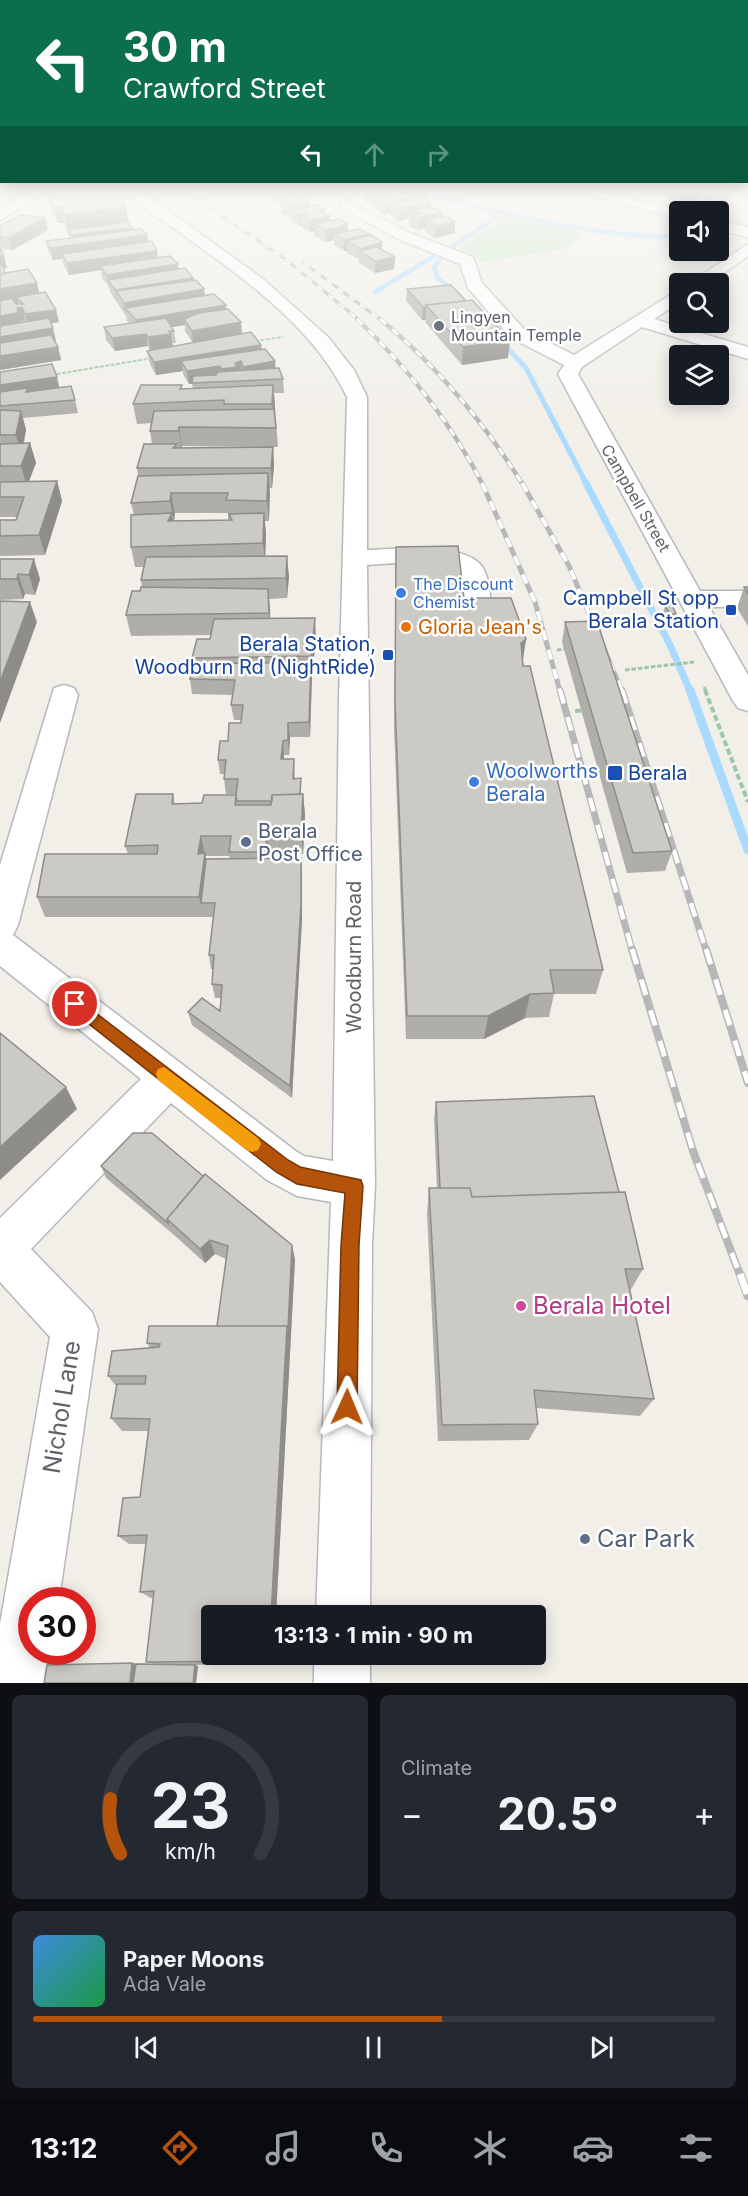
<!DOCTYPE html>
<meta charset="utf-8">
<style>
body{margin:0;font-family:Inter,sans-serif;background:#242831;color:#f1f3f6;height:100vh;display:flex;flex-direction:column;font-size:22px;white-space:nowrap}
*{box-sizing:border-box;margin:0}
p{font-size:20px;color:#9ea1a6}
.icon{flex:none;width:33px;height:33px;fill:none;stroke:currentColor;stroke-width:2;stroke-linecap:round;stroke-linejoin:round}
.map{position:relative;height:1683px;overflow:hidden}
.sheet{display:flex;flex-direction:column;gap:12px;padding:12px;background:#0d0f14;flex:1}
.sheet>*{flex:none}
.guide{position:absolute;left:0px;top:0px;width:748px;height:183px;box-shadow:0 3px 15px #0003;background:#0b6e4f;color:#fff;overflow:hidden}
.buttons{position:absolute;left:669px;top:201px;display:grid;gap:12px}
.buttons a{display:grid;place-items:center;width:60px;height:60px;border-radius:6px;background:#171b24;box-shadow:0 3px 15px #0003;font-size:30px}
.speed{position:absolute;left:18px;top:1587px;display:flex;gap:12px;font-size:30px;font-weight:700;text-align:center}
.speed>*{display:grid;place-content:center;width:78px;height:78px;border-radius:50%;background:#171b24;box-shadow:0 3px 15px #0003;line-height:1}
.speed .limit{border:9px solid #d22;background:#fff;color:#111}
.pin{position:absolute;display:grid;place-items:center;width:51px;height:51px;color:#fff;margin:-26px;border:3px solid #fff;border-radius:50%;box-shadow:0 2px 6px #0007}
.me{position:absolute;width:66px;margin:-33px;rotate:1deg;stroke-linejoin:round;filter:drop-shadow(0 0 4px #0008)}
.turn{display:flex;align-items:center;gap:21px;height:126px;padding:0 24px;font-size:27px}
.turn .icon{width:78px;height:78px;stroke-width:2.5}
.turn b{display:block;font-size:42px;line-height:51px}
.lanes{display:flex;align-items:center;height:57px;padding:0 24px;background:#0003;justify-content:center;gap:30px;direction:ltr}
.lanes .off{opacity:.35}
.big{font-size:45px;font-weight:700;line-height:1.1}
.sheet .widget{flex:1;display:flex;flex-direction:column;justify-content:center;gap:9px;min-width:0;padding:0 21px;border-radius:9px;background:#242831}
.sheet .dial{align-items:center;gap:0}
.dial svg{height:156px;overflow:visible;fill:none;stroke:#363941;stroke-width:7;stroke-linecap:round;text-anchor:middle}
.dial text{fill:#f1f3f6;stroke:none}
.song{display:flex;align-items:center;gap:18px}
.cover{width:72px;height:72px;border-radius:9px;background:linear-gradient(135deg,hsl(210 70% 55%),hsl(140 70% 35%))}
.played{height:6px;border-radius:3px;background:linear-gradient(90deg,#b45309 60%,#363941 60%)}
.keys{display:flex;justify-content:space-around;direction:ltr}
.heat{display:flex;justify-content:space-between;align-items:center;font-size:33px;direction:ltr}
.sheet .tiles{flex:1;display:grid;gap:12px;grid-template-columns:1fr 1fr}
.widget:last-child{grid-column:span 2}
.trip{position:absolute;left:201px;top:1605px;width:345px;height:60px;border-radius:6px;background:#171b24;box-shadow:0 3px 15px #0003;font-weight:700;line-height:60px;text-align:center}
.tabs{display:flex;height:96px;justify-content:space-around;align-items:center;background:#090b0e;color:#9ea1a6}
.tabs .icon{width:42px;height:42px}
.tabs .active{color:#b45309}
.tabs b{font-size:27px;color:#f1f3f6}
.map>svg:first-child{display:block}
.green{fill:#c5e8c5}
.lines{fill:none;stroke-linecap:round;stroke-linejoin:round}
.stream-far3{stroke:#aadaff;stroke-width:4.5}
.stream-far2{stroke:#aadaff;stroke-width:5}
.stream-far1{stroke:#aadaff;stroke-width:7}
.stream{stroke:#aadaff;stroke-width:9}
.minor-casing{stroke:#b5b8bc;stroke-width:3}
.path-far2{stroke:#9cc7a9;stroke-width:2;stroke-dasharray:4 1.5;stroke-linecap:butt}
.path-far1{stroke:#9cc7a9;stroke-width:3;stroke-dasharray:4.5 2;stroke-linecap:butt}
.path{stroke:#9cc7a9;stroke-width:4;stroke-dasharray:6 3;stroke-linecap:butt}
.minor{fill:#fff;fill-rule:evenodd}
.rail-far5-casing{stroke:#b6b7b8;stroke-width:3}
.rail-far4-casing{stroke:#b6b7b8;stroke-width:4.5}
.rail-far3-casing{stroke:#b6b7b8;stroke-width:5}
.rail-far2-casing{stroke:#b6b7b8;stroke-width:7}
.rail-far1-casing{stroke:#b6b7b8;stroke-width:8}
.rail-casing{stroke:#b6b7b8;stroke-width:9}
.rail-far5{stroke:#fff;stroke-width:2;stroke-dasharray:7;stroke-linecap:butt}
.rail-far4{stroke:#fff;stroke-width:3;stroke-dasharray:8;stroke-linecap:butt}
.rail-far3{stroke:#fff;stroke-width:4;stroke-dasharray:10;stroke-linecap:butt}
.rail-far2{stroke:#fff;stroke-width:4.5;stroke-dasharray:14;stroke-linecap:butt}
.rail-far1{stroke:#fff;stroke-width:5;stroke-dasharray:16;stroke-linecap:butt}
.rail{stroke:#fff;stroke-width:7;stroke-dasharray:21;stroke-linecap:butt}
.wall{fill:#afaea9;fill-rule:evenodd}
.shaded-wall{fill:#8f8d8a}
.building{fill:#cccac5;stroke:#8f8d8a;stroke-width:1.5}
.route{fill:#b45309;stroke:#753606;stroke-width:1.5}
.slow{fill:#f59e0b}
.worship-dot{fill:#6b7280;stroke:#fff;stroke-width:2}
.shop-dot{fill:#3f7fe0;stroke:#fff;stroke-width:2}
.transit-dot{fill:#1a4fb4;stroke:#fff;stroke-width:2}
.food-dot{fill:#e8710a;stroke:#fff;stroke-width:2}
.service-dot{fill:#5c6f8a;stroke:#fff;stroke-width:2}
.hotel-dot{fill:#d1479c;stroke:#fff;stroke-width:2}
.labels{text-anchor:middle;stroke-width:5;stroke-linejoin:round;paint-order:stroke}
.far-worship-label{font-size:16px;fill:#5b616d;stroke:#fff;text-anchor:start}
.far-street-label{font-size:16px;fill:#5f6368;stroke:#fff}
.far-shop-label{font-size:16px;fill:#366cbe;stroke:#fff;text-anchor:start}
.transit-label{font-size:20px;fill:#164399;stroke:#fff;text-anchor:end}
.food-label{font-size:20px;fill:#c56008;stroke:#fff;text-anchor:start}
.shop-label{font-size:20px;fill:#366cbe;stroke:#fff;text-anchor:start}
.service-label{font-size:20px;fill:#4e5e75;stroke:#fff;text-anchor:start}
.street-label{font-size:20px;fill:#5f6368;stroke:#fff}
.near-hotel-label{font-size:24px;fill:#b23c85;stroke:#fff;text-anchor:start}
.near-street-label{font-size:24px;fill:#5f6368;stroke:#fff}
.near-service-label{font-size:24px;fill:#4e5e75;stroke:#fff;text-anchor:start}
</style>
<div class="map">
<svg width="748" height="1683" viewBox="0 0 748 1683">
<rect width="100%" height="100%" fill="#f1efe8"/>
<path class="green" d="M508 216 587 234 560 250 483 262 473 254 458 248Z"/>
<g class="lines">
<path class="stream-far3" d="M401 188C494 210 584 237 680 237
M375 292 439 253
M455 293 437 277 434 267 446 251 496 218 495 214 477 206"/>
<path class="stream-far2" d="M502 342 526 368 587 485"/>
<path class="stream-far1" d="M586 483 670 645 690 691"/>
<path class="stream" d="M690 690 748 850"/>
<defs>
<path id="minor" d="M36 188H55L0 220V209Z
M120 188H137L263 279 328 337 354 370 367 397V550C395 549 467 541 483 568 492 584 490 606 491 623L487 629 478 631 469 629 465 623 461 579C455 556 388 564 367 565L375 1186 372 1245 370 1616H316L331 1202 297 1196 267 1180 171 1103 31 1249 92 1312 98 1329 59 1600H32V1652H51L46 1683H0V1624L50 1337 0 1282V1218L141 1079 0 966V865L54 688 64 685 74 688 78 695 18 925 13 935 297 1152 304 1156 333 1161 339 699 347 397C313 326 242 277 179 232 160 218 135 206 120 188Z
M565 188H592L684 212H680V219Z
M347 201 410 233 473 257 482 283 525 330 574 355 680 289V302L654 319 748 347V359L642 327 582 367 578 374 700 591H748V607H709L748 675V711L738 708 733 701 558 374 564 365 511 338 468 288 460 264 398 239 342 208 340 205 342 202Z
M718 220 748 227V237L718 230Z
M748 244V256L708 284H688Z
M314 1654H370V1683H314Z"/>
</defs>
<use href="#minor" class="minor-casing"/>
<path class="path-far2" d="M255 341 283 337
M51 375 153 358"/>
<path class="path-far1" d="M557 650 568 649
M625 670 695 662
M704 687 706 691"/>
<path class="path" d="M705 690 748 802
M575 711 586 710"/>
<use href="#minor" class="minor"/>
<defs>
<path id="rail-far5" d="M181 188 285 259 359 320
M304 263 381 320"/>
<path id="rail-far4" d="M357 319C407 367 451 423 483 485
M380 319C437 366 484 422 523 485"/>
<path id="rail-far3" d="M482 483 535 602 560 691
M522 483 569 566 622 691"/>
<path id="rail-far2" d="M560 690 632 950
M622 690 706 950"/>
<path id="rail-far1" d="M632 949 693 1151 740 1275
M706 949 748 1083"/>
<path id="rail" d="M740 1274 748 1296"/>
</defs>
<use href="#rail-far5" class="rail-far5-casing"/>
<use href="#rail-far4" class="rail-far4-casing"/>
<use href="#rail-far3" class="rail-far3-casing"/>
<use href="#rail-far2" class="rail-far2-casing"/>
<use href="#rail-far1" class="rail-far1-casing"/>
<use href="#rail" class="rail-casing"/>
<use href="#rail-far5" class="rail-far5"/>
<use href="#rail-far4" class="rail-far4"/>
<use href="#rail-far3" class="rail-far3"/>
<use href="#rail-far2" class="rail-far2"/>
<use href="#rail-far1" class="rail-far1"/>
<use href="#rail" class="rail"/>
</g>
<path class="wall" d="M276 188H320V192L305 195 301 193V197L309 196 310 206 325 210V214L330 216V221L348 231 369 236 382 250 395 257 394 269 375 273 359 263V259L347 253V251H344L334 245V240L326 242 315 236 314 231 310 232 302 227V226H300L292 221 291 215H281V202L274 201V190Z
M343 188H389L398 194H427L426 199 431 207 443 213V217L455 233 435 238 426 232V228L418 230 409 227V218L399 221 390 215V213L384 215 377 211V205L374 206 365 201V192H343Z
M700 188 698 198 687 204 668 199V196L666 198 624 189Z
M47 192 129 223H128L132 231 147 235 148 242 157 251 158 258 178 269 194 280 205 296 226 305V309L242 334 261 345 262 349 275 361V368L283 379 284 393H274L278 447H273L274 466 272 488H269V521H265L266 534 265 556 289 576 287 598 269 599 270 618 316 639 312 676 310 737H290L289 755H284V759H294L295 779 302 794H303L305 815 303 854H269V858L302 872V919L292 1098 192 1025 188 1012 220 1011 221 998H215L212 984 213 969H211L209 955 213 917H45L37 897 128 854 125 846 173 794 175 804 202 803 236 795 237 794H226L224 779 225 774H220L218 760 228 741 241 723V720H234L231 705 233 695 192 694 190 679 193 664 192 658 210 639 211 635 131 636 126 615 140 591 142 587 141 580 144 567H135L131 547 134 515 131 503 138 476 137 468 152 444 150 431 152 423 137 424 133 404 182 385V389L193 388 192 384H189L183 374V371L156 375 150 364 147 351 162 348 150 350 148 346 115 351 106 340 104 327 130 323 127 321 126 316 110 292 109 287 102 278 101 270 69 275 64 266 62 259 53 260 49 253 46 241 69 238 65 223H58L50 208ZM185 325V331L193 343 173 346 172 343H176L174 331 172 327ZM182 446 260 447 182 448ZM175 513H228V520L174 521ZM206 856H229L230 859H206Z
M45 218 48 230 12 250 0 248V225Z
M0 249 7 268 3 269 5 273 40 293 56 310 59 322 51 323 56 341H55L58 347 61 360 0 370Z
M407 289 508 358 462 365 425 322 426 320H422L406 301Z
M0 385 59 387 75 400 78 413 23 418 26 430 24 443H30L36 463 29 481H57L62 501 45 555 0 556V536L16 520 17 517H0Z
M396 547 464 598 526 639 523 660V666L603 970 596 994H554L549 1017 525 1018 484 1039H406L394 727Z
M0 559 40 579 35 595 25 594 23 599 0 600Z
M744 587H748V626L737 608Z
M665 606 676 614 674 621 668 622 663 613Z
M565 622 672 851 665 871 627 873 562 642Z
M436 1102 619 1192 643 1269 630 1291 654 1399 640 1416 536 1408 538 1424 529 1440 438 1441 427 1213 429 1188H437L434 1119Z
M101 1166 295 1259 276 1616H212L274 1654V1664L176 1665 198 1666 196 1683H44L132 1663 154 1664 146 1662 153 1598H151L140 1592 146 1544H129L118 1536 140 1497 148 1431H122L111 1418 116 1386 108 1376 150 1348 147 1343 217 1326 226 1259 215 1254 205 1263 173 1234 106 1178Z"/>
<path class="shaded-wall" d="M299 188H301V198L292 204V192Z
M305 188H320V192L305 195Z
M668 188H670L668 196 666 198Z
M698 188H700L698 198 687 204 689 193Z
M387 192V203L427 194 426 203 431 202V213H420L414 210V217L409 215V218L399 221V209L390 204V213L384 215V203L386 198 381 195V202L377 200V205L374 206V195Z
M309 196V220L301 216 302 226H300V215L309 213Z
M61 206 65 223H58L54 207Z
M126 207 129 223 68 231 65 215Z
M325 210V217L330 216V228L314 224V231L310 232V221L320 211Z
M443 213V224L426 220V228L418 230V218Z
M45 218 48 230 12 250 9 238Z
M455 222V233L435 238 436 226Z
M348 224V236L334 234V240L326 242V230Z
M132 228 133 237 147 235 148 247 62 254V259L53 260 50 248 73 245 71 235Z
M369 234 370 246 347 241V251H344V240Z
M382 242V254L361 252V249Z
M157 251 159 262 100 266 101 270 69 275 67 263Z
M4 256 7 268 0 269V257Z
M395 257 394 269 375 273V261Z
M178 264 179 276 108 280 107 275Z
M193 278 195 290 116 291 117 302 115 290Z
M37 283 41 300 17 297 19 304 0 307V289Z
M204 289 206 302 125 308 126 316 124 303Z
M226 305 227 317 184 319 185 325 138 333 136 320Z
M22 307 25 320 20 321 21 326 0 329V316L17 308Z
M423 307H426V320H422Z
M56 310 59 322 28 327 25 314Z
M241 322 242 334 193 344 192 331Z
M53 328 56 341 0 350V337Z
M146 334 148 346 115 351 112 338Z
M171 334 173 347 150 350 148 337Z
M510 340 508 358 462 365 463 347Z
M261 345 262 358 181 361 183 371 156 375 154 362Z
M58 347 61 360 0 370V356Z
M241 361 242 375 223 382 221 369Z
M275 361 276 374 244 380 243 367Z
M220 366 221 379 189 384 187 371Z
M57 377 60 390 30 402V405L27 395 0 399V385Z
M273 385 275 404 274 423 272 404Z
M21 411 26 430 21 454 16 435Z
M179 427 182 446V451L179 431Z
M30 443 36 463 27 486 21 466Z
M273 447 274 466 272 488 271 468Z
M268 473 270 493 269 521 267 501Z
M57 481 62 501 45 555 39 535Z
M171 493 175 513 174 521 170 501Z
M172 513 175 533 168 521Z
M264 513 266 534 265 563 263 543Z
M287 556 289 576 287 598 286 578Z
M34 559 40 579 35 595 29 575Z
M18 574 25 594 23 599 17 579Z
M268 589 270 610 271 633 269 613Z
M30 602 37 622 0 723V682Z
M315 618 316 639 312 676 310 737 309 722 311 656Z
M526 639 522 665 521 643Z
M288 723 290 737 289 755 288 740Z
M283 741 284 755 282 774 281 759Z
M303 794 305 815 303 854 301 834Z
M267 834 269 854 268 872 265 852Z
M201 836 205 856 198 854Z
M205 853 209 873 201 903 199 897Z
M301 858 302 872V919L292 1098 290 1086Z
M530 994 525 1018 484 1039 488 1016Z
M66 1087 77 1109 0 1180V1147Z
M210 1240 215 1254 205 1263 200 1249Z
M292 1245 295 1259 276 1616H271Z
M269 1654H274V1664L269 1661Z
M132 1663 139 1665 137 1683H130Z
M195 1665 198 1666 196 1683H193Z"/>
<path class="building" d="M71 188H116L126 207 65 215 61 206 54 207 47 192Z
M276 188H299L292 192 274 190Z
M371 188H389L398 194 418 190 427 194 384 203 377 200 386 198 381 195 387 192 374 195 365 190Z
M670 188H698L689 193Z
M309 196 308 203 280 204 281 197Z
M421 197 431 202 399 209 390 204 399 203Z
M317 205 325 210 320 211 330 216 310 221 301 216 309 213 300 215 291 210Z
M431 207 443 213 418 218 409 215 420 213 414 210Z
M21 215 45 218 9 238 0 237V225Z
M447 216 455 222 436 226 426 220Z
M339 219 348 224 340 227 326 230 314 224Z
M127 222 132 228 71 235 68 230Z
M141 229 147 235 50 248 46 241Z
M359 229 369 234 344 240 334 234Z
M371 235 382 242 361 249 347 241Z
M152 241 157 251 67 263 62 254Z
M377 247 395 257 375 261 359 251Z
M0 249H1L4 256 0 257Z
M170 256 178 264 107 275 100 266Z
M0 260 5 273 0 274Z
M185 268 193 278 115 290 108 280Z
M28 269 37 283 0 289V274Z
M196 280 204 289 124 303 116 291Z
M451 285 466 301 426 305V307H423L407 289Z
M45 292 56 310 25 314 22 307 17 308 18 313 0 316V301L12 298 16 304H23L17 297Z
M214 294 226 305 136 320 125 308Z
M472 300 510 340 463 347 426 305Z
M228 309 241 322 192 331 184 319 199 313Z
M49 318 53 328 0 337V326Z
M166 318 174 331H169L171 334 148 337 146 334 112 338 104 327Z
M251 332 261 345 154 362 147 351Z
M51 335 58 347 0 356V343Z
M265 349 275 361 243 367 241 361 235 363 237 367 221 369 220 366 187 371 181 361Z
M52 364 57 377 0 385V372Z
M279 368 283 379 192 383 193 376 216 375 218 372Z
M141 385H182L180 389 273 385 272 404H224V400L133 404Z
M71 386 75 400 0 406V392L27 388 26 392Z
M274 409 276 428 179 427V431H150L154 411Z
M0 410 21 411 16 435H0Z
M30 443 21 466H0V444Z
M144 444H177L173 448 273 447 271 468H137Z
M268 473 267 501 226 500 228 493H171L170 501 131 503 138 476Z
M57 481 39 535 0 536V520H16L24 497H0V482Z
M172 513 168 521 232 520 229 514 264 513 263 543 131 547V515Z
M458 546 464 598H511L526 639 521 643 523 666H530L603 970H550L554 993 530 994 488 1016H407L395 702 396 547Z
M287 556 286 578 141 580 146 557Z
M0 559H34L29 575 18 574 17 579H0Z
M141 587 268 589 269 613 126 615 132 591H140Z
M744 587H748V594Z
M0 601 30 602 0 682Z
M672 605 676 614H670L665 606Z
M315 618 311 656 192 658 197 639H210L214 619Z
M597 621 672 851 633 853 565 622Z
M311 662 309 722 288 723V740L283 741 281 759H294L293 779 301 778 300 794 272 795V801H237L236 795 238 779H224L226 760H218L220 741H228L229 723H241L243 705H231L235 680 190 679 193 664Z
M136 794H173L172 804 202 803 204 795H236L235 805H271L272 795 303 794 301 834H267L265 852H229L231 836H201L198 854 205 853 199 897H37L45 854H157L158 845 125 846Z
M301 858V905L290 1086 188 1012 202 998 220 1011 222 985 212 984 214 955H209L215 903H201L206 859Z
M0 1033 66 1087 0 1147Z
M594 1096 619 1192 472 1197 470 1188H440L436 1102Z
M133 1133H152L203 1176 167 1219 168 1223 101 1166Z
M205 1174 292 1245 288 1329 287 1326H217L228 1246 210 1240 200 1249 167 1219Z
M429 1188H470L472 1197 625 1192 643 1269H625L654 1399 534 1390 538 1424 442 1425Z
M149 1326H287L271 1616H212V1654H269V1661L146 1662 154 1591 140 1592 147 1535 118 1536 123 1498 140 1497 150 1419 111 1418 117 1384H145L146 1376H108L112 1351 159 1347 160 1344 147 1343Z
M132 1663 130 1683H44L47 1665Z
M136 1664 195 1665 193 1683H133Z"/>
<linearGradient id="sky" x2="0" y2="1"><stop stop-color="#8fc3f1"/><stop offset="0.44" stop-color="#f9f8f5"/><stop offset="1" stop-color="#f9f8f5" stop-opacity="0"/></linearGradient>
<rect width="748" height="424" fill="url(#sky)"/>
<path class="route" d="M75 997 288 1160 300 1167 361 1180 363 1186 359 1245 357 1407 354 1414 347 1417 340 1414 337 1407 341 1245 345 1193 297 1184 276 1172 70 1009 67 1004Z"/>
<path class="slow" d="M164 1067 258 1138 261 1144 258 1150 252 1152 246 1150 158 1080 156 1074 158 1069Z"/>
<circle class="worship-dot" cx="439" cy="326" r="6"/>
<g class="shop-dot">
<circle cx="401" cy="593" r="6"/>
<circle cx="474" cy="782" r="6"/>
</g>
<g class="transit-dot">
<rect x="725" y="604" width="12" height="12" rx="3"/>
<rect x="382" y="649" width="12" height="12" rx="3"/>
<rect x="607" y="765" width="16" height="16" rx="3"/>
</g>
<circle class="food-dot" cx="406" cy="627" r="6"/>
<g class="service-dot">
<circle cx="246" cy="842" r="6"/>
<circle cx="585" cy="1539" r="6"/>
</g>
<circle class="hotel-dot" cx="521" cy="1306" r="6"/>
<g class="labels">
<g class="far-worship-label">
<text x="451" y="323">Lingyen<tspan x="451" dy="18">Mountain Temple</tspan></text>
</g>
<g class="far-street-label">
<text transform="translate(636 498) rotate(60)" y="6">Campbell Street</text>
</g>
<g class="far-shop-label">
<text x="413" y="590">The Discount<tspan x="413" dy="18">Chemist</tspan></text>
</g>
<g class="transit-label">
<text x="719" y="605">Campbell St opp<tspan x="719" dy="23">Berala Station</tspan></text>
<text x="376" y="651">Berala Station,<tspan x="376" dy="23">Woodburn Rd (NightRide)</tspan></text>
<text x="628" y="780" text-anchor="start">Berala</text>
</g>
<g class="food-label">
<text x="418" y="634">Gloria Jean's</text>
</g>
<g class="shop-label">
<text x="486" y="778">Woolworths<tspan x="486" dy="23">Berala</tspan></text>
</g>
<g class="service-label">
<text x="258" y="838">Berala<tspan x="258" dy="23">Post Office</tspan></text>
</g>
<g class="street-label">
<text transform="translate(354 957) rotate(-90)" y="7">Woodburn Road</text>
</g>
<g class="near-hotel-label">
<text x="533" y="1314">Berala Hotel</text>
</g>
<g class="near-street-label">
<text transform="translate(62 1407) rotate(-81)" y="8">Nichol Lane</text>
</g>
<g class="near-service-label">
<text x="597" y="1547">Car Park</text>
</g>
</g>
</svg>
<div class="buttons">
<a><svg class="icon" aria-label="sound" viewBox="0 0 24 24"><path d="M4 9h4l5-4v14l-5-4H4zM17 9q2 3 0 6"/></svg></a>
<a><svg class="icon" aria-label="search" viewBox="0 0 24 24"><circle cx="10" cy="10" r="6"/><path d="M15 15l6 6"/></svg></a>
<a><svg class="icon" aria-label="layers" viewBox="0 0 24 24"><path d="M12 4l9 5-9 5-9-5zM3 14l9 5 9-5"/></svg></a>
</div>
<div class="speed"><div class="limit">30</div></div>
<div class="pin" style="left:75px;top:1004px;background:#d93025"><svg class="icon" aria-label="arrive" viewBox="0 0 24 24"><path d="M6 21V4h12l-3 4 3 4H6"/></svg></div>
<svg class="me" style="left:347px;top:1407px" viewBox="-20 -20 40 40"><path d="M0-17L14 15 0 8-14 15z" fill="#b45309" stroke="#fff" stroke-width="4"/></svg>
<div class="trip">13:13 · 1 min · 90 m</div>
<div class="guide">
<div class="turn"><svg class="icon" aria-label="left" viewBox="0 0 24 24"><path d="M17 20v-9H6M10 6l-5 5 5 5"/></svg><div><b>30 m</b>Crawford Street</div></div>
<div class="lanes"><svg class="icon" aria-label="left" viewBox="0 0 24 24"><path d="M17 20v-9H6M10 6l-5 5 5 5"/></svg><svg class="icon off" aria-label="ahead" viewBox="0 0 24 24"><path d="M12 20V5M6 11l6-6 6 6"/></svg><svg class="icon off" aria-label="right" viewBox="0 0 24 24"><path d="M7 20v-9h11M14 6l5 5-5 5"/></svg></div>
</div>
</div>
<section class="sheet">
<div class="tiles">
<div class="widget dial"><svg viewBox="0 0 100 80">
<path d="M14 69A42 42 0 1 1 86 69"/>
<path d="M14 69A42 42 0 0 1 9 41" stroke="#b45309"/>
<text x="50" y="56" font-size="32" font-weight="700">23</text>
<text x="50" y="72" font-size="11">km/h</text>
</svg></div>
<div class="widget"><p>Climate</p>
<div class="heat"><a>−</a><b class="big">20.5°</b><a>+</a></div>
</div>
<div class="widget">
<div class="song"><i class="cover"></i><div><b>Paper Moons</b><p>Ada Vale</p></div></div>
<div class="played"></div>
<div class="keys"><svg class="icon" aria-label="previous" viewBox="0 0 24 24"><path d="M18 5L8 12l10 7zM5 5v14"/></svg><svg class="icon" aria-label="pause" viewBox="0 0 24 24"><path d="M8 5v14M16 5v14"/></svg><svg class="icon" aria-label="next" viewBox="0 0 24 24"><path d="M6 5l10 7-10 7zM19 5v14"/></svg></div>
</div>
</div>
</section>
<nav class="tabs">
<b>13:12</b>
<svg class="icon active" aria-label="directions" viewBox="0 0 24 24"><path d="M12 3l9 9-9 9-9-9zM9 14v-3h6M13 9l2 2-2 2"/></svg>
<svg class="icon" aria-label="music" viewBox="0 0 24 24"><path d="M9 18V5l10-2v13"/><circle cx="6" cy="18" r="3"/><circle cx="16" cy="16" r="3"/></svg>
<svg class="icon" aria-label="phone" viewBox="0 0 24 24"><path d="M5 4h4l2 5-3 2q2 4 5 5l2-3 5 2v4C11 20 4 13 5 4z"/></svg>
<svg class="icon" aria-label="climate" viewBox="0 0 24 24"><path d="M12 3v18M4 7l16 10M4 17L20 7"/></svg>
<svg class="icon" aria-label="car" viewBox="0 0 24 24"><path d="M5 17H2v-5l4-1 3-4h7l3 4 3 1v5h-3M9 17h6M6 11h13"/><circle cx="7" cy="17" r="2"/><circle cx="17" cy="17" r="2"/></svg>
<svg class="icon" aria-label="filters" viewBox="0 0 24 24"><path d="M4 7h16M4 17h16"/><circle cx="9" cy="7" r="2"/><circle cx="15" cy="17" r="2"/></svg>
</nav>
